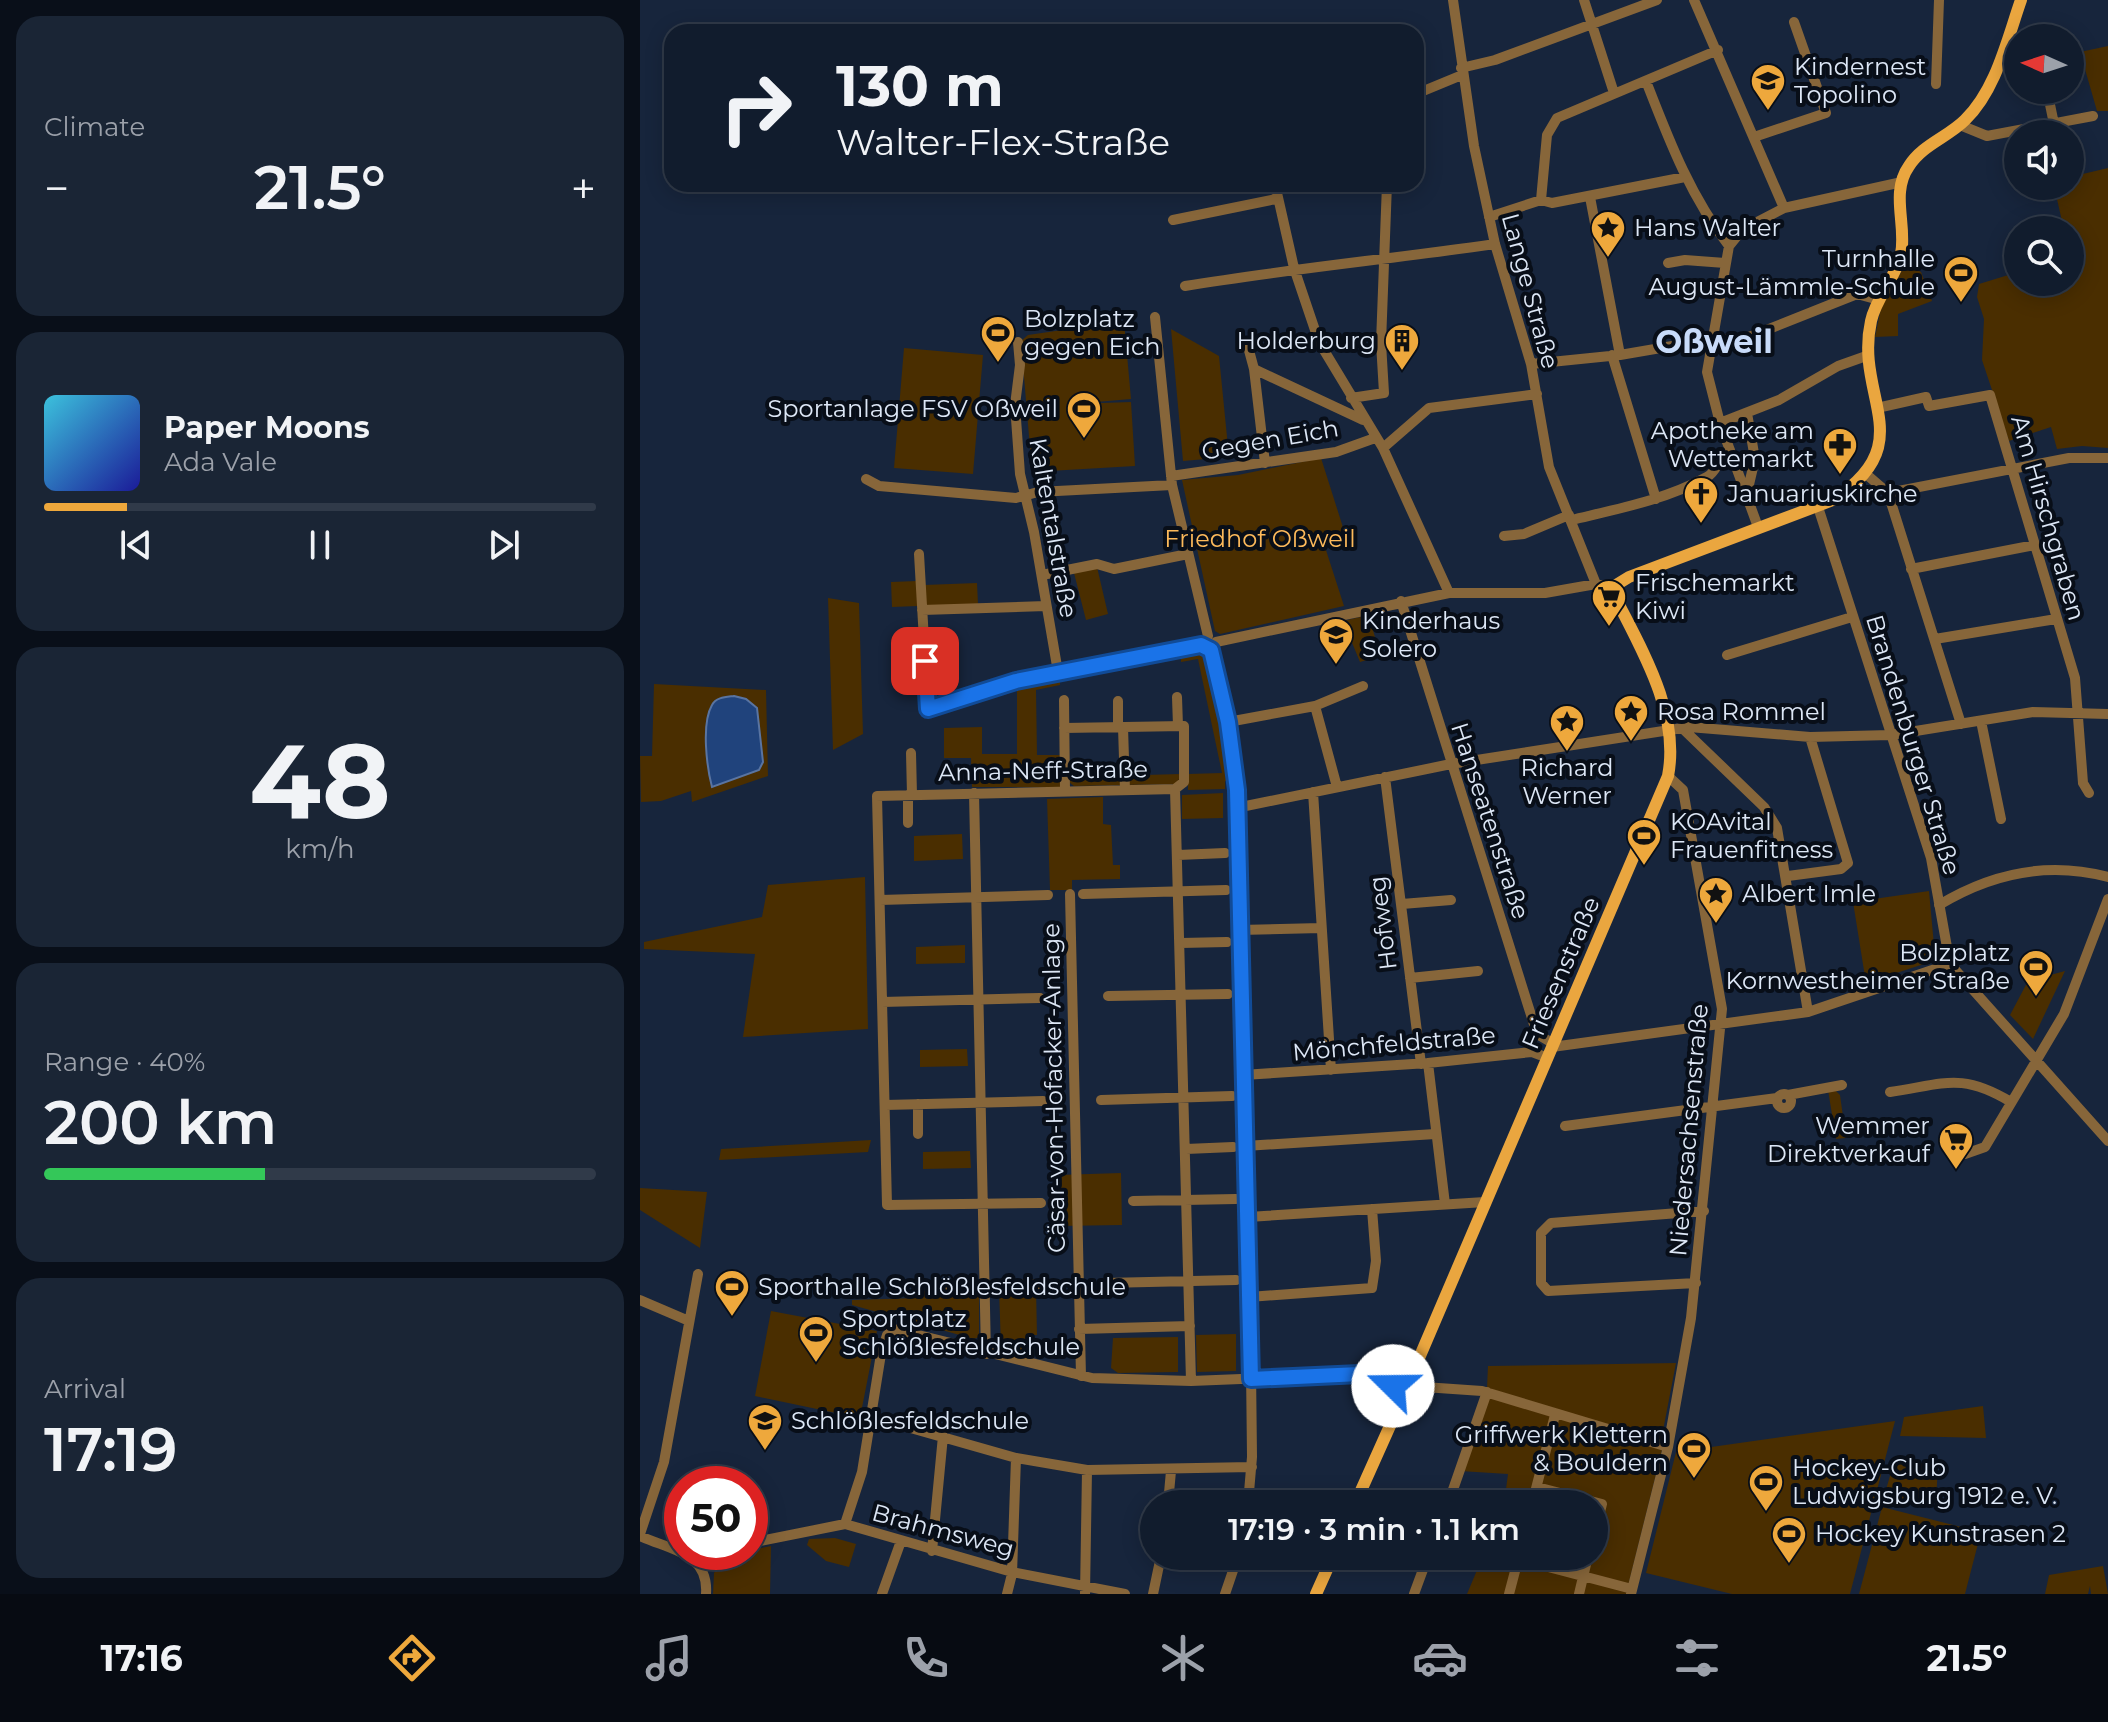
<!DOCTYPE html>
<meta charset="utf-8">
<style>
body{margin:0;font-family:Montserrat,sans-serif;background:#1a2535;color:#f1f3f6;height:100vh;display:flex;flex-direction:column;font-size:30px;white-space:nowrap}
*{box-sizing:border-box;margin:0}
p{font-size:26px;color:#9ca1aa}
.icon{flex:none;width:44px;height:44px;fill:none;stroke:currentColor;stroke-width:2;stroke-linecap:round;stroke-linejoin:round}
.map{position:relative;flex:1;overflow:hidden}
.panel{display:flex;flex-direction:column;gap:16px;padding:16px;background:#090f19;width:640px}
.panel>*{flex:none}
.guide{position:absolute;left:24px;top:24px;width:760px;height:168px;border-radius:24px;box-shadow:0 4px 20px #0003,0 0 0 2px #303a49;background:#111c2d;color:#f1f3f6;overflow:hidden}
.needle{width:52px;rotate:273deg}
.fabs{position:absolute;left:1364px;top:24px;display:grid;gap:16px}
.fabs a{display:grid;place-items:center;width:80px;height:80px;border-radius:50%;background:#111c2d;box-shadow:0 4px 20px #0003,0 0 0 2px #303a49;font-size:40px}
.speed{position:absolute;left:24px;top:1466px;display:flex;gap:16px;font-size:40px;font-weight:700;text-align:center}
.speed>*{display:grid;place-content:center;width:104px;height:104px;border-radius:50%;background:#111c2d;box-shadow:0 4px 20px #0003,0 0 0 2px #303a49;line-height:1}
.speed .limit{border:12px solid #d22;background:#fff;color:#111}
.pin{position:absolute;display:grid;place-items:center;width:68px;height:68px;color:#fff;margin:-34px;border-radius:16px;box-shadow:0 4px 12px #0006}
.me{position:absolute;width:88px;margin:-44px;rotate:292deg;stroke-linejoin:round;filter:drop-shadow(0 0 6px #0008)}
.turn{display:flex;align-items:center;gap:28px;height:168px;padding:0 40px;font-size:36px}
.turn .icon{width:104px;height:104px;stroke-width:2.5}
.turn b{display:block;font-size:56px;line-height:68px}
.big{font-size:60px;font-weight:600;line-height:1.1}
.panel .widget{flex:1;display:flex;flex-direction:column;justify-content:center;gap:12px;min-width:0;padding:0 28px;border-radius:24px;background:#1a2535}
.panel .dial{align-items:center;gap:0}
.dial b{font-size:104px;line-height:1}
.song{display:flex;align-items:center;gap:24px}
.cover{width:96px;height:96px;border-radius:12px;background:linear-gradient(135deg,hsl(190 70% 55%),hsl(240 70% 35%))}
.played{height:8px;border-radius:4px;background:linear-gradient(90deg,#eea83c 15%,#303a49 15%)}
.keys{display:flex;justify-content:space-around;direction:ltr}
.heat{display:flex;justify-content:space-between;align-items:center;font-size:44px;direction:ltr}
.charge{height:12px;border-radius:6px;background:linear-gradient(90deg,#34c759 40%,#303a49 0)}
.trip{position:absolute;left:500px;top:1490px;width:468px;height:80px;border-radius:40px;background:#111c2d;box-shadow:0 4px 20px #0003,0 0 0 2px #303a49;font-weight:600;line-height:80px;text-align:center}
.menu{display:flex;height:128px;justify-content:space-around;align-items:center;background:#070b12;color:#9ca1aa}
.menu .icon{width:56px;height:56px}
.menu .on{color:#eea83c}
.menu b{font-size:36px;color:#f1f3f6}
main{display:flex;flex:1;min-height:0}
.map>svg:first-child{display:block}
.green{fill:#4a2e00}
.water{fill:#20437c;stroke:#5974a1;stroke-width:2}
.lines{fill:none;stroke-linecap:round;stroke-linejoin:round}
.minor{stroke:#87663a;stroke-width:10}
.major{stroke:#eaa63f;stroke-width:12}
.route-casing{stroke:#114b97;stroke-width:20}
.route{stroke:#1a73e8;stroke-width:14}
.labels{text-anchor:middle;stroke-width:8;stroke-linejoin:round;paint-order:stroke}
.poi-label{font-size:24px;fill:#dde7f6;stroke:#080e18;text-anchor:start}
.street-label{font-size:24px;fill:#dde7f6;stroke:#080e18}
.park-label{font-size:24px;fill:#fdba5b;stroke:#080e18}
.district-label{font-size:32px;font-weight:bold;fill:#c8dbf9;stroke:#080e18}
</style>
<main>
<section class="panel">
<div class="widget"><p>Climate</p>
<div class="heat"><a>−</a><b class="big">21.5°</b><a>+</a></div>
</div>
<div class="widget">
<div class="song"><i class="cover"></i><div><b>Paper Moons</b><p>Ada Vale</p></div></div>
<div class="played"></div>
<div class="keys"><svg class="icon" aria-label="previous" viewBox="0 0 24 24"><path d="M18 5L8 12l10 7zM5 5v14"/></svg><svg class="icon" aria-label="pause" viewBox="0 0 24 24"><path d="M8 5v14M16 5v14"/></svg><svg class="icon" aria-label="next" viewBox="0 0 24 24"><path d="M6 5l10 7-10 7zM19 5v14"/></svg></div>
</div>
<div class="widget dial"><b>48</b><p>km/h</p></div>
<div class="widget"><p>Range · 40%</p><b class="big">200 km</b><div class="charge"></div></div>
<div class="widget"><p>Arrival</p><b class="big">17:19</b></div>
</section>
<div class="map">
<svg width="1468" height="1594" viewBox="0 0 1468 1594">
<rect width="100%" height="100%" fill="#17253c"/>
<path class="green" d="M1468 46V111H1457L1440 52Z
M1468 168V448L1442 446 1417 449 1411 427 1369 441 1342 360 1344 319 1337 297 1339 284 1378 272V282H1430V230H1424L1414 186H1430V177Z
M1271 266 1281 272 1292 301 1258 314V336L1235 337 1241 308 1264 267Z
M484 321 491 399 433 404 491 402 495 466 392 472 381 341 388 335Z
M531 329 579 356 589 457 543 461Z
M264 348 343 355 333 474 254 468Z
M681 458 707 540 685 547 704 606 580 634 575 631 542 480 598 475Z
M457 567 468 614 446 620 434 573Z
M277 581 278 606 252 607 251 582Z
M337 583 338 604 286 606 284 585Z
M188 598 219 603 223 734 193 750Z
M729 615 740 656 720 662 703 621Z
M557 652 565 658 584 731 589 781H585V789L548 790V774L582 773 558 659 541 662V654Z
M420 678V685L396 690 397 755H422L420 787H332L331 758H304V728L342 727V754H377V686Z
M14 684 126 690 128 776 52 802 51 791 21 801 1 802 0 756H12Z
M541 774 537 784 434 786 430 783V777Z
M583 793V818L542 819V795Z
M463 797V824L471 825 473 865H480V879L432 880V890H410L407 799Z
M322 834 323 859 274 861V836Z
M225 877 228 1029 103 1037 115 954 4 949V942L122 917 128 885Z
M1289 891 1295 956 1287 963 1226 983 1213 902Z
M325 945V963L276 964V947Z
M1425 971 1393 1039 1370 1015 1388 981Z
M327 1049 328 1066 280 1067V1050Z
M1194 1089 1200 1095 1206 1138 1196 1139 1188 1090Z
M231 1140 228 1152 79 1160 81 1149Z
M330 1151 331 1168 283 1169V1152Z
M481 1173 482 1225 419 1226 418 1175Z
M0 1188 67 1192 60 1248 0 1210Z
M396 1288 397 1335H388L389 1354 361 1347 359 1289Z
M339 1290V1337L334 1339 212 1305V1300L278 1298 279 1291Z
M131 1311 237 1331 220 1418 115 1396Z
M596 1334V1371L557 1372 556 1335Z
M538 1337V1372L478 1373 471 1368 473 1338Z
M1036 1363 1021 1441 847 1388 848 1366Z
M847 1392 1022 1450 986 1594H827L840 1563H851L852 1556H954V1504H864L868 1474 820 1471Z
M1343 1406 1346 1438 1260 1436 1264 1417Z
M1255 1421 1210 1594H1092L1006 1573 1036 1452Z
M1254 1462 1298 1464 1296 1503 1243 1500Z
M1242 1507 1341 1532 1325 1594H1219Z
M195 1538 216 1544 209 1567 186 1561 167 1545 169 1539Z
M131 1546 130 1594H73L74 1573 86 1555Z
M1463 1566 1468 1594H1451L1450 1586 1448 1594H1405L1409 1575Z"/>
<path class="water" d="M94 696 106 699 117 708 123 762 119 770 72 787C67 768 61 724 72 705 76 697 86 697 94 696Z"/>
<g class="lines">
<path class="minor" d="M813 0 834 146 855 244 891 364 909 467 956 584
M944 0 974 93
M1054 0 1144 208
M821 68 855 60 1017 0
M1006 81C1029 140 1050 196 1089 246
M1296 84 1299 0
M1407 90 1414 124
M776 94 822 75
M1320 125 1347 136 1453 116
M1114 137 1186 113 1154 22
M635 184 654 268 679 342 743 448 809 593
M950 197 980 355
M901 200 907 135 917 118 1078 50
M849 217 901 200 912 203 1045 177
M533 220 636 199
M1028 263 1045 260 1085 263
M545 286C648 269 752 259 855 244
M515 317 532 485 568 636
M378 342 380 365 375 405 380 474 394 532 418 672
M607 343 614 369 625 463
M972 355 1016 499
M891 364 980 355 1073 339H1104L1217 294 1239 300
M614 369 723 420
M711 398 744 393 741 343 747 184
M1237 408 1286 397 1289 406 1350 395 1435 678 1443 783 1449 793
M1107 413 1115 459 1107 493
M1080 423 1139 400 1198 366 1229 355
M743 448 789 408 897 394
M1226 474 1248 493 1321 724
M531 476 696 452 735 438
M226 479 239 486 376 498 398 492 532 485
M1248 493 1429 458H1468
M1178 507 1291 858 1310 964 1468 1141
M931 520C977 509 1025 500 1067 477 1078 471 1078 457 1090 450
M1118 527 1080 423 1067 372 1089 246 1102 230 1144 208 1262 182
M864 536 884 534 929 515
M279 554 288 709 376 681 563 645
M1271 569 1395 545
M402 575 457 564 474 569 548 554
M761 601 897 1034 914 1044
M282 610 406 606
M1295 639 1416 619
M576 642 809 593H905L956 584 975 588
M571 650 588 722 597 790 603 1137 610 1280 612 1457 608 1504
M1087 655 1212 617
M537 697 538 726
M424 700 425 791
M478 701V727
M675 706 723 686
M1341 721 1361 819
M588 722 675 706 697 787
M483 727 485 790
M424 728 544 726V782L535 789
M1042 728 1124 807 1137 828 1168 1012
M271 753 272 795
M745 777 781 1064
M535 789 551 1381
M673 792 691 1070
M334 793 346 1354
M268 795V823
M596 808 811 764 1049 727 1170 737 1251 735 1393 712 1468 714
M538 855 585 853
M1148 876 1201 869 1208 863 1170 737
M430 894 441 1376
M443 894 586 890
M240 900 408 895
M762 904 811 900
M1299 905C1352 873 1408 861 1468 877
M599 930 681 928
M541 943 587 942
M770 978 838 971
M468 996 588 994
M242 1002 400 998
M912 1047 1168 1012 1310 964
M788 1063 805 1204
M603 1075 788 1063 892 1052 908 1058
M1250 1092C1305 1084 1321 1072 1371 1102
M1137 1101a7 7 0 1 1 14 0a7 7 0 1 1-14 0Z
M1148 1095 1202 1085
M461 1100 592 1096
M278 1104V1134
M245 1105 403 1101
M925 1126 1137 1098
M605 1146 795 1134
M546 1149 593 1147
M1325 1154 1345 1147 1424 1014 1468 899
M493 1201 596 1199
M401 1203 247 1205 237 796 535 789
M608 1217 845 1202
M465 1283 596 1280
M1056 1283 908 1291 901 1283V1233L911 1223 1064 1211
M292 1287 406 1284
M609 1297 732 1288 736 1261 732 1209
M0 1300 49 1321
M439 1329 550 1326
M784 1387 842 1391 1028 1447
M232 1417 376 1458 447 1470 612 1467
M897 1487 962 1504 954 1535
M528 1504 531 1471
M808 1504 847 1392
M892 1504 915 1415
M205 1524 222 1472 241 1354 247 1335 254 1329 452 1378 551 1381 720 1374 755 1379
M0 1534 24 1462 58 1274
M0 1536C31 1550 69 1553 66 1594
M110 1543 205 1524 372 1572 485 1594
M292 1551 303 1436
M878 1559 992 1589
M58 1561 73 1552
M242 1594 261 1541
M367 1594 372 1574 376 1458
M445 1594 447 1470
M513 1594 521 1556
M585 1594 598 1556
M774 1594 788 1556
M869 1594 879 1556
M939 1594 948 1556
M991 1594 1028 1447 1051 1318 1082 1009 1043 790 1028 776"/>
<path class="major" d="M753 1384a16 16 0 1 1 32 0a16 16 0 1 1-32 0Z
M774 1370 1028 776C1040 714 1003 652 976 599V585L989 577 1193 500C1282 442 1214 398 1231 321 1236 297 1256 278 1261 254 1267 225 1250 193 1269 166 1282 145 1308 137 1325 120 1356 90 1367 40 1381 0
M715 1504 762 1399
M676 1594 693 1556"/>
</g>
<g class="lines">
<defs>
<path id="route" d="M285 661 288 709 376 681 561 645 571 650 588 722 597 790 611 1379 720 1374 755 1379 753 1386"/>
</defs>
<use href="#route" class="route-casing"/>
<use href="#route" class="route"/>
</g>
<defs>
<symbol id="school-pin" viewBox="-11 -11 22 30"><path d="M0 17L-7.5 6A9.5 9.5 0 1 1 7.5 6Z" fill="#eea83c" stroke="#080e18"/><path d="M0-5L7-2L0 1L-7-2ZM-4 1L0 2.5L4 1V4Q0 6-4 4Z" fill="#111"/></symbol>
<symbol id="sight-pin" viewBox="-11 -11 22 30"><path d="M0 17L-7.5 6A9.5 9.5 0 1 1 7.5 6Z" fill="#eea83c" stroke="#080e18"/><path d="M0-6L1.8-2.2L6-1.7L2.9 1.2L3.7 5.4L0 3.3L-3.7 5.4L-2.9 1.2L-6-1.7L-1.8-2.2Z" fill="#111"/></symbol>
<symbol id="stadium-pin" viewBox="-11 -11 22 30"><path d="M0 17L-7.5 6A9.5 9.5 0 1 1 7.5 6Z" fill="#eea83c" stroke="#080e18"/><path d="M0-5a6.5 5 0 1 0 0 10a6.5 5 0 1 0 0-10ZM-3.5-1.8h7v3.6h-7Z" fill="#111"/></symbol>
<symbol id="building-pin" viewBox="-11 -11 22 30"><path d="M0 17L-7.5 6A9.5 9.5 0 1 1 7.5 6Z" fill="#eea83c" stroke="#080e18"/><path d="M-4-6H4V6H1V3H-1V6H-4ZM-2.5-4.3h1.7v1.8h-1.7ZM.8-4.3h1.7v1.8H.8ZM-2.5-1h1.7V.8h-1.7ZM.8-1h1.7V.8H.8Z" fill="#111"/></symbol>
<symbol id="pharmacy-pin" viewBox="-11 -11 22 30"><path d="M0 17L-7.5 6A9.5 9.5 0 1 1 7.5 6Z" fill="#eea83c" stroke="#080e18"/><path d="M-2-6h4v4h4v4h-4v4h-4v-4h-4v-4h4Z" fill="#111"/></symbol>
<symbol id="church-pin" viewBox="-11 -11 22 30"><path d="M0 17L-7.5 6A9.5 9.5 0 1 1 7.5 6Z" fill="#eea83c" stroke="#080e18"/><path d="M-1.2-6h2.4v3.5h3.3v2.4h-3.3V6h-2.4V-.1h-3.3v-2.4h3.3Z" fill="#111"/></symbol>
<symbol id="supermarket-pin" viewBox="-11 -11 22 30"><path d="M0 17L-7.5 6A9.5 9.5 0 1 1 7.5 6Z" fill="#eea83c" stroke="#080e18"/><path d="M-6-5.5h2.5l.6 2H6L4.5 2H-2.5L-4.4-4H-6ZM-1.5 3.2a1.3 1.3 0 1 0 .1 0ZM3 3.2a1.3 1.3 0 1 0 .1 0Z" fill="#111"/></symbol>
</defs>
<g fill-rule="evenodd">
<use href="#school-pin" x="1108" y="61" width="40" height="54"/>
<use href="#sight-pin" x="948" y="208" width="40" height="54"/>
<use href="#stadium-pin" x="1301" y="253" width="40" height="54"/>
<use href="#stadium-pin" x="338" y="313" width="40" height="54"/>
<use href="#building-pin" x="742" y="321" width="40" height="54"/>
<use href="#stadium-pin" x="424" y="389" width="40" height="54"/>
<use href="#pharmacy-pin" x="1180" y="425" width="40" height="54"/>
<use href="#church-pin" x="1041" y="474" width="40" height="54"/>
<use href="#supermarket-pin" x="949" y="577" width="40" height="54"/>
<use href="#school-pin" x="676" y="615" width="40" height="54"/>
<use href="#sight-pin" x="971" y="692" width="40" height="54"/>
<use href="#sight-pin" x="907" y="702" width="40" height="54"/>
<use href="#stadium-pin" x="984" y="816" width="40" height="54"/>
<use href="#sight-pin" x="1056" y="874" width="40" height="54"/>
<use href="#stadium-pin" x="1376" y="947" width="40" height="54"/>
<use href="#supermarket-pin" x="1296" y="1120" width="40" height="54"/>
<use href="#stadium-pin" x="72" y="1267" width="40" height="54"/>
<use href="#stadium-pin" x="156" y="1313" width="40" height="54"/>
<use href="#school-pin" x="105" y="1401" width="40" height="54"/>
<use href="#stadium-pin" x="1034" y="1429" width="40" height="54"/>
<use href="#stadium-pin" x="1106" y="1462" width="40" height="54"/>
<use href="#stadium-pin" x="1129" y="1514" width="40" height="54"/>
</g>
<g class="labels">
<g class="poi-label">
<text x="1154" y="75">Kindernest<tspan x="1154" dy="28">Topolino</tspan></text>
<text x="994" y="236">Hans Walter</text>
<text x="1295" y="267" text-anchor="end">Turnhalle<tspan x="1295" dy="28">August-Lämmle-Schule</tspan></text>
<text x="384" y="327">Bolzplatz<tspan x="384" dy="28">gegen Eich</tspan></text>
<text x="736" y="349" text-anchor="end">Holderburg</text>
<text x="418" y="417" text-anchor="end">Sportanlage FSV Oßweil</text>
<text x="1174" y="439" text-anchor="end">Apotheke am<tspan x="1174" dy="28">Wettemarkt</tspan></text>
<text x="1087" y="502">Januariuskirche</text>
<text x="995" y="591">Frischemarkt<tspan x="995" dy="28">Kiwi</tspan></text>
<text x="722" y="629">Kinderhaus<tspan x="722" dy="28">Solero</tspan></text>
<text x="1017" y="720">Rosa Rommel</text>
<text x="927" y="776" text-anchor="middle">Richard<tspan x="927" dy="28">Werner</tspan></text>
<text x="1030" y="830">KOAvital<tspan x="1030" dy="28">Frauenfitness</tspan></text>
<text x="1102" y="902">Albert Imle</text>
<text x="1370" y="961" text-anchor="end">Bolzplatz<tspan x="1370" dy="28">Kornwestheimer Straße</tspan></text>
<text x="1290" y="1134" text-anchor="end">Wemmer<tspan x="1290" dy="28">Direktverkauf</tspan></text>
<text x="118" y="1295">Sporthalle Schlößlesfeldschule</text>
<text x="202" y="1327">Sportplatz<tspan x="202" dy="28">Schlößlesfeldschule</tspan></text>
<text x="151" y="1429">Schlößlesfeldschule</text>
<text x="1028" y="1443" text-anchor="end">Griffwerk Klettern<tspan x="1028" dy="28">&amp; Bouldern</tspan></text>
<text x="1152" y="1476">Hockey-Club<tspan x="1152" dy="28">Ludwigsburg 1912 e. V.</tspan></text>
<text x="1175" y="1542">Hockey Kunstrasen 2</text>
</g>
<g class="street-label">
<text transform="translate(890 291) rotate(75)" y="8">Lange Straße</text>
<text transform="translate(630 440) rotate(-10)" y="8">Gegen Eich</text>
<text transform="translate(1408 518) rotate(74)" y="8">Am Hirschgraben</text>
<text transform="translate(413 528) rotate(80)" y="8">Kaltentalstraße</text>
<text transform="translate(1273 745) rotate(73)" y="8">Brandenburger Straße</text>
<text transform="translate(403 771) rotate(-1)" y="8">Anna-Neff-Straße</text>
<text transform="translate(850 821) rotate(72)" y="8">Hanseatenstraße</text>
<text transform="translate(743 923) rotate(-97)" y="8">Hofweg</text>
<text transform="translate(921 973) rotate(-67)" y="8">Friesenstraße</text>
<text transform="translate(754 1044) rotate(-5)" y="8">Mönchfeldstraße</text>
<text transform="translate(414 1088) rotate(-91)" y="8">Cäsar-von-Hofacker-Anlage</text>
<text transform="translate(1049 1130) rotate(-85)" y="8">Niedersachsenstraße</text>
<text transform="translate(303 1531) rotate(15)" y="8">Brahmsweg</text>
</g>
<g class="park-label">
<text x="620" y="547">Friedhof Oßweil</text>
</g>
<g class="district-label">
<text x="1074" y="353">Oßweil</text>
</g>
</g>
</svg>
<div class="fabs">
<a><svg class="needle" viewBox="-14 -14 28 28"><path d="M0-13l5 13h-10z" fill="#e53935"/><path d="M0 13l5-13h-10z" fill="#9ca1aa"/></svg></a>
<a><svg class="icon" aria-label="sound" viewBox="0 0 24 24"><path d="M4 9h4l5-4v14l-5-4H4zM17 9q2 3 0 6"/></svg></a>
<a><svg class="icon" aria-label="search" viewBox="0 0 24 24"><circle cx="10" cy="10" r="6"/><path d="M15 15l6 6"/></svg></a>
</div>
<div class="speed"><div class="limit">50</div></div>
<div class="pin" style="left:285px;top:661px;background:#d93025"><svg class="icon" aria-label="arrive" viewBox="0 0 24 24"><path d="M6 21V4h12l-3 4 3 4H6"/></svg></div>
<svg class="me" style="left:753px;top:1386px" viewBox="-20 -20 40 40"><circle r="19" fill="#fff"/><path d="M0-13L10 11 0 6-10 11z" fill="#1a73e8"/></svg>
<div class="trip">17:19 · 3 min · 1.1 km</div>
<div class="guide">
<div class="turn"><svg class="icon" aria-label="right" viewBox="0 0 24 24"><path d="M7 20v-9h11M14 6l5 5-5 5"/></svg><div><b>130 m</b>Walter-Flex-Straße</div></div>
</div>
</div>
</main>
<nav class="menu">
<b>17:16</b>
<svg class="icon on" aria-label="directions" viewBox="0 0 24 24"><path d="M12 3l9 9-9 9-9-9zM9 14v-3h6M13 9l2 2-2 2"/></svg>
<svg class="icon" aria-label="music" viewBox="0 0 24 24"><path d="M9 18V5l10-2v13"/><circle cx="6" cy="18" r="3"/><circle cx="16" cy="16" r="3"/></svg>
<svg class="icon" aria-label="phone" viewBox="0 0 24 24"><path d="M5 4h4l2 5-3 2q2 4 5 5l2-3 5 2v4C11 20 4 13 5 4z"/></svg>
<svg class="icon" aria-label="climate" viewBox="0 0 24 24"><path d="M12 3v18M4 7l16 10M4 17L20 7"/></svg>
<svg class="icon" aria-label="car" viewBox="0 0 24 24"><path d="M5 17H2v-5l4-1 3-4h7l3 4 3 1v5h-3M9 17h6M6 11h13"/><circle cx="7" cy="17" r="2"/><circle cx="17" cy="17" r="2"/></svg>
<svg class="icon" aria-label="filters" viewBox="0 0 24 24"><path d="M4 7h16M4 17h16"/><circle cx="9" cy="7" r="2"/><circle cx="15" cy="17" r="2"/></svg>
<b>21.5°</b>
</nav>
